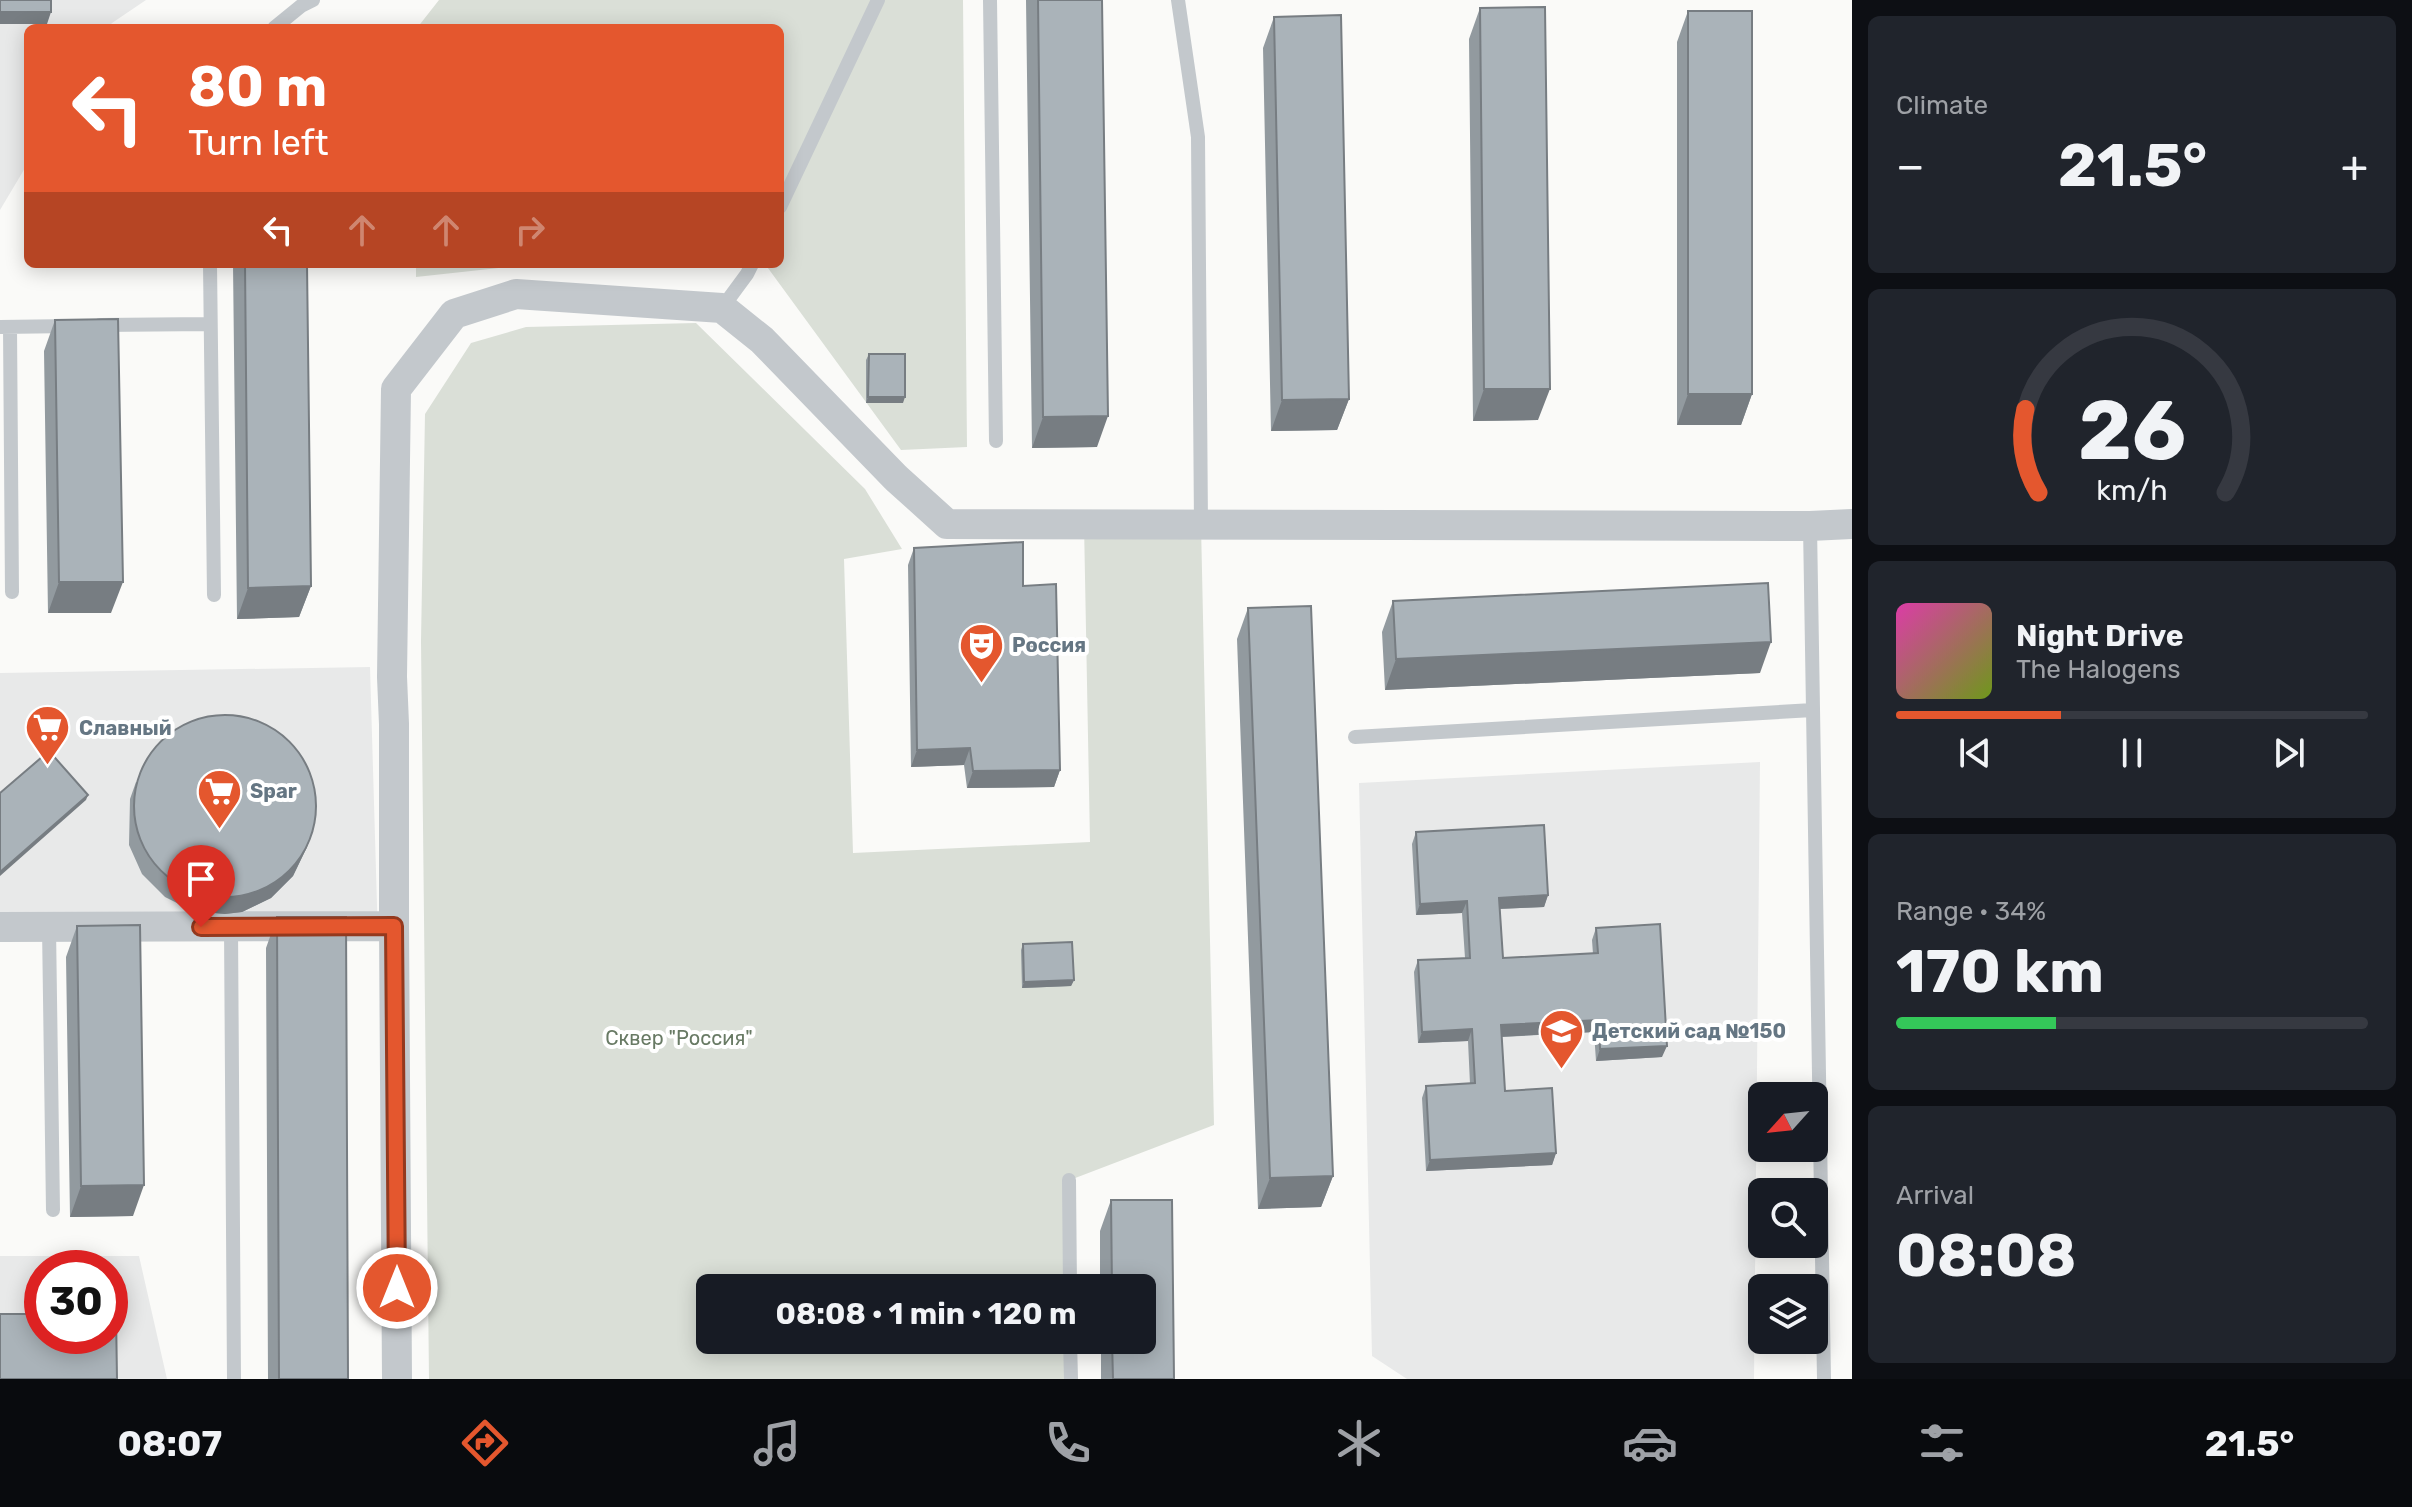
<!DOCTYPE html>
<meta charset="utf-8">
<style>
body{margin:0;font-family:Rubik,sans-serif;background:#20242c;color:#f1f3f6;height:100vh;display:flex;flex-direction:column;font-size:30px;white-space:nowrap}
*{box-sizing:border-box;margin:0}
p{font-size:26px;color:#9ea1a6}
.icon{flex:none;width:44px;height:44px;fill:none;stroke:currentColor;stroke-width:2;stroke-linecap:round;stroke-linejoin:round}
.map{position:relative;flex:1;overflow:hidden}
.side{display:flex;flex-direction:column;gap:16px;padding:16px;background:#0d0f14;width:560px}
.side>*{flex:none}
.hud{position:absolute;left:24px;top:24px;width:760px;height:244px;border-radius:12px;box-shadow:0 4px 20px #0003;background:#e4572e;color:#fff;overflow:hidden}
.needle{width:52px;rotate:243deg}
.controls{position:absolute;left:1748px;top:1082px;display:grid;gap:16px}
.controls a{display:grid;place-items:center;width:80px;height:80px;border-radius:12px;background:#171b24;box-shadow:0 4px 20px #0003;font-size:40px}
.speed{position:absolute;left:24px;top:1250px;display:flex;gap:16px;font-size:40px;font-weight:700;text-align:center}
.speed>*{display:grid;place-content:center;width:104px;height:104px;border-radius:50%;background:#171b24;box-shadow:0 4px 20px #0003;line-height:1}
.speed .limit{border:12px solid #d22;background:#fff;color:#111}
.pin{position:absolute;display:grid;place-items:center;width:68px;height:68px;color:#fff;margin:-82px -34px;border-radius:50% 50% 50% 0;rotate:-45deg;box-shadow:0 0 8px #0007}
.pin .icon{rotate:45deg}
.me{position:absolute;width:88px;margin:-44px;rotate:0deg;stroke-linejoin:round;filter:drop-shadow(0 0 6px #0008)}
.turn{display:flex;align-items:center;gap:28px;height:168px;padding:0 32px;font-size:36px}
.turn .icon{width:104px;height:104px;stroke-width:2.5}
.turn b{display:block;font-size:56px;line-height:68px}
.lanes{display:flex;align-items:center;height:76px;padding:0 32px;background:#0003;justify-content:center;gap:40px;direction:ltr}
.lanes .off{opacity:.35}
.big{font-size:60px;font-weight:700;line-height:1.1}
.side .tile{flex:1;display:flex;flex-direction:column;justify-content:center;gap:12px;min-width:0;padding:0 28px;border-radius:12px;background:#20242c}
.side .dial{align-items:center;gap:0}
.dial svg{height:208px;overflow:visible;fill:none;stroke:#363941;stroke-width:7;stroke-linecap:round;text-anchor:middle}
.dial text{fill:#f1f3f6;stroke:none}
.song{display:flex;align-items:center;gap:24px}
.cover{width:96px;height:96px;border-radius:12px;background:linear-gradient(135deg,hsl(320 70% 55%),hsl(80 70% 35%))}
.played{height:8px;border-radius:4px;background:linear-gradient(90deg,#e4572e 35%,#363941 35%)}
.keys{display:flex;justify-content:space-around;direction:ltr}
.heat{display:flex;justify-content:space-between;align-items:center;font-size:44px;direction:ltr}
.charge{height:12px;border-radius:6px;background:linear-gradient(90deg,#34c759 34%,#363941 0)}
.trip{position:absolute;left:696px;top:1274px;width:460px;height:80px;border-radius:12px;background:#171b24;box-shadow:0 4px 20px #0003;font-weight:700;line-height:80px;text-align:center}
.menu{display:flex;height:128px;justify-content:space-around;align-items:center;background:#090b0e;color:#9ea1a6}
.menu .icon{width:56px;height:56px}
.menu .current{color:#e4572e}
.menu b{font-size:36px;color:#f1f3f6}
main{display:flex;flex:1;min-height:0}
.map>svg:first-child{display:block}
.built{fill:#e8e9e9;fill-rule:evenodd}
.green{fill:#dadfd7}
.lines{fill:none;stroke-linecap:round;stroke-linejoin:round}
.lane{stroke:#c3c8cc;stroke-width:14}
.street{stroke:#c3c8cc;stroke-width:30}
.wall{fill:#929a9f}
.shaded-wall{fill:#777d82}
.building{fill:#aab3b9;stroke:#777d82;stroke-width:2}
.route-casing{stroke:#94391e;stroke-width:20}
.route{stroke:#e4572e;stroke-width:14}
.labels{text-anchor:middle;stroke-width:8;stroke-linejoin:round;paint-order:stroke}
.poi-label{font-size:20px;font-weight:bold;fill:#657683;stroke:#fff;text-anchor:start}
.park-label{font-size:20px;fill:#687a64;stroke:#fff}
</style>
<main>
<div class="map">
<svg width="1852" height="1379" viewBox="0 0 1852 1379">
<rect width="100%" height="100%" fill="#fafaf8"/>
<path class="built" d="M0 0H146L112 23 108 28H28V163L0 210Z
M370 667 378 939 0 940V673Z
M1760 762 1754 1379H1407L1372 1356 1359 783Z
M0 1256H139L167 1379H0ZM42 1268H110V1336H42Z"/>
<path class="green" d="M439 0H963L967 447 901 450 765 264H780V28H417Z
M416 264H534L416 277Z
M696 323 865 489 902 549 844 559 853 853 1090 842 1084 524 1201 525 1214 1125 1070 1180V1288H710V1340H1070L1071 1379H429L421 641 425 414 471 343 526 327Z"/>
<g class="lines">
<path class="lane" d="M990 0 996 441
M1178 0 1198 137 1201 525
M274 28 301 6 313 0
M780 207 878 0
M210 264 214 595
M722 308 747 274 752 264
M100 325 210 324
M0 327 72 326
M10 327 12 592
M1810 526 1824 1379
M1355 737 1813 710
M49 927 53 1210
M231 927 234 1379
M1069 1180 1070 1288
M1070 1340 1071 1379"/>
<path class="street" d="M394 926 397 1379
M0 927 394 926V724L392 677 396 389 454 314 516 294 722 308 762 340 896 478 947 524 1810 526 1852 524"/>
</g>
<path class="wall" d="M1026 0H1102L1097 447 1032 448Z
M1480 8 1538 420 1473 421 1469 39Z
M1688 11 1752 394 1741 425H1677V42Z
M1274 17 1349 399 1337 430 1271 431 1263 48Z
M233 264H307L311 586 299 617 237 619Z
M55 320 111 613H48L44 351Z
M869 354 903 403H866V360Z
M914 548 1023 586 1060 770 1054 787 967 788 964 765 911 767 908 565Z
M1393 601 1760 673 1385 690 1382 632Z
M1248 608 1333 1176 1321 1207 1258 1209 1237 639Z
M136 782 307 847 293 876 271 898 242 912 225 914 193 911 165 897 142 874 129 845 130 799Z
M1416 832 1548 895 1544 907 1500 909 1503 958 1593 954 1592 940 1596 928 1662 1057 1596 1061 1594 1032 1502 1037 1505 1091 1556 1153 1552 1165 1426 1171 1422 1098 1426 1086 1470 1084 1468 1041 1418 1043 1414 972 1418 960 1465 958 1462 913 1416 915 1412 844Z
M277 917 348 1379H268L266 948Z
M77 926 133 1216 70 1217 66 957Z
M1023 944 1074 980 1071 986 1022 988 1021 950Z
M1111 1200 1174 1379H1101V1340H1142V1288H1100V1231Z"/>
<path class="shaded-wall" d="M0 12H51L47 24H0Z
M1484 389H1550L1538 420 1473 421Z
M1688 394H1752L1741 425H1677Z
M868 397H905L903 403H866Z
M1349 399 1337 430 1271 431 1282 400Z
M1108 416 1097 447 1032 448 1043 417Z
M59 582H123L111 613H48Z
M311 586 299 617 237 619 248 588Z
M1771 642 1760 673 1385 690 1396 659Z
M970 748 964 765 911 767 917 750Z
M1060 770 1054 787 967 788 973 771Z
M88 795 86 800 0 876V872Z
M313 830 307 847 293 876 271 898 242 912 225 914 193 911 200 894Z
M1548 895 1544 907 1495 909 1499 898Z
M1467 901 1462 913 1416 915 1420 904Z
M1074 980 1071 986 1022 988 1024 982Z
M1599 1020 1594 1032 1497 1037 1501 1025Z
M1472 1029 1468 1041 1418 1043 1422 1032Z
M1667 1046 1662 1057 1596 1061 1600 1049Z
M1556 1153 1552 1165 1426 1171 1430 1160Z
M1333 1176 1321 1207 1258 1209 1270 1178Z
M144 1185 133 1216 70 1217 81 1186Z"/>
<path class="building" d="M0 0H51V12H0Z
M1038 0H1102L1108 416 1043 417Z
M1545 7 1550 389H1484L1480 8Z
M1688 11H1752V394H1688Z
M1341 15 1349 399 1282 400 1274 17Z
M245 264H307L311 586 248 588Z
M118 319 123 582H59L55 320Z
M869 354H905V397H868Z
M1023 542V586L1056 584 1060 770 973 771 970 748 917 750 914 548Z
M1768 583 1771 642 1396 659 1393 601Z
M1311 606 1333 1176 1270 1178 1248 608Z
M134 806a91 91 0 1 1 182 0a91 91 0 1 1-182 0Z
M49 751 88 795 0 872V793Z
M1544 825 1548 895 1499 898 1503 958 1598 953 1596 928 1660 924 1667 1046 1600 1049 1599 1020 1501 1025 1505 1091 1552 1088 1556 1153 1430 1160 1426 1086 1475 1083 1472 1029 1422 1032 1418 960 1470 958 1467 901 1420 904 1416 832Z
M277 917H346L348 1379H279Z
M140 925 144 1185 81 1186 77 926Z
M1072 942 1074 980 1024 982 1023 944Z
M1111 1200H1172L1174 1379H1113L1112 1340H1142V1288H1112Z
M110 1313H116L117 1379H0V1314H42V1336H110Z"/>
<g class="lines">
<defs>
<path id="route" d="M201 927 394 926 397 1288"/>
</defs>
<use href="#route" class="route-casing"/>
<use href="#route" class="route"/>
</g>
<defs>
<symbol id="theatre-pin" viewBox="-11 -11 22 30"><path d="M0 17L-7.5 6A9.5 9.5 0 1 1 7.5 6Z" fill="#e4572e" stroke="#fff"/><path d="M-5-5.5Q0-4 5-5.5V0Q5 5 0 6Q-5 5-5 0ZM-3.3-2.5H-1v1.5H-3.3ZM1-2.5H3.3v1.5H1ZM-2.8 1Q0 5.5 2.8 1Z" fill="#fff"/></symbol>
<symbol id="supermarket-pin" viewBox="-11 -11 22 30"><path d="M0 17L-7.5 6A9.5 9.5 0 1 1 7.5 6Z" fill="#e4572e" stroke="#fff"/><path d="M-6-5.5h2.5l.6 2H6L4.5 2H-2.5L-4.4-4H-6ZM-1.5 3.2a1.3 1.3 0 1 0 .1 0ZM3 3.2a1.3 1.3 0 1 0 .1 0Z" fill="#fff"/></symbol>
<symbol id="school-pin" viewBox="-11 -11 22 30"><path d="M0 17L-7.5 6A9.5 9.5 0 1 1 7.5 6Z" fill="#e4572e" stroke="#fff"/><path d="M0-5L7-2L0 1L-7-2ZM-4 1L0 2.5L4 1V4Q0 6-4 4Z" fill="#fff"/></symbol>
</defs>
<g fill-rule="evenodd">
<use href="#theatre-pin" x="956" y="620" width="51" height="69"/>
<use href="#supermarket-pin" x="22" y="702" width="51" height="69"/>
<use href="#supermarket-pin" x="194" y="766" width="51" height="69"/>
<use href="#school-pin" x="1536" y="1006" width="51" height="69"/>
</g>
<g class="labels">
<g class="poi-label">
<text x="1012" y="652">Россия</text>
<text x="79" y="735">Славный</text>
<text x="250" y="798">Spar</text>
<text x="1592" y="1038">Детский сад №150</text>
</g>
<g class="park-label">
<text x="679" y="1045">Сквер "Россия"</text>
</g>
</g>
</svg>
<div class="controls">
<a><svg class="needle" viewBox="-14 -14 28 28"><path d="M0-13l5 13h-10z" fill="#e53935"/><path d="M0 13l5-13h-10z" fill="#9ea1a6"/></svg></a>
<a><svg class="icon" aria-label="search" viewBox="0 0 24 24"><circle cx="10" cy="10" r="6"/><path d="M15 15l6 6"/></svg></a>
<a><svg class="icon" aria-label="layers" viewBox="0 0 24 24"><path d="M12 4l9 5-9 5-9-5zM3 14l9 5 9-5"/></svg></a>
</div>
<div class="speed"><div class="limit">30</div></div>
<div class="pin" style="left:201px;top:927px;background:#d93025"><svg class="icon" aria-label="arrive" viewBox="0 0 24 24"><path d="M6 21V4h12l-3 4 3 4H6"/></svg></div>
<svg class="me" style="left:397px;top:1288px" viewBox="-20 -20 40 40"><circle r="17" fill="#e4572e" stroke="#fff" stroke-width="3"/><path d="M0-11L8 9 0 5-8 9z" fill="#fff"/></svg>
<div class="trip">08:08 · 1 min · 120 m</div>
<div class="hud">
<div class="turn"><svg class="icon" aria-label="left" viewBox="0 0 24 24"><path d="M17 20v-9H6M10 6l-5 5 5 5"/></svg><div><b>80 m</b>Turn left</div></div>
<div class="lanes"><svg class="icon" aria-label="left" viewBox="0 0 24 24"><path d="M17 20v-9H6M10 6l-5 5 5 5"/></svg><svg class="icon off" aria-label="ahead" viewBox="0 0 24 24"><path d="M12 20V5M6 11l6-6 6 6"/></svg><svg class="icon off" aria-label="ahead" viewBox="0 0 24 24"><path d="M12 20V5M6 11l6-6 6 6"/></svg><svg class="icon off" aria-label="right" viewBox="0 0 24 24"><path d="M7 20v-9h11M14 6l5 5-5 5"/></svg></div>
</div>
</div>
<section class="side">
<div class="tile"><p>Climate</p>
<div class="heat"><a>−</a><b class="big">21.5°</b><a>+</a></div>
</div>
<div class="tile dial"><svg viewBox="0 0 100 80">
<path d="M14 69A42 42 0 1 1 86 69"/>
<path d="M14 69A42 42 0 0 1 9 37" stroke="#e4572e"/>
<text x="50" y="56" font-size="32" font-weight="700">26</text>
<text x="50" y="72" font-size="11">km/h</text>
</svg></div>
<div class="tile">
<div class="song"><i class="cover"></i><div><b>Night Drive</b><p>The Halogens</p></div></div>
<div class="played"></div>
<div class="keys"><svg class="icon" aria-label="previous" viewBox="0 0 24 24"><path d="M18 5L8 12l10 7zM5 5v14"/></svg><svg class="icon" aria-label="pause" viewBox="0 0 24 24"><path d="M8 5v14M16 5v14"/></svg><svg class="icon" aria-label="next" viewBox="0 0 24 24"><path d="M6 5l10 7-10 7zM19 5v14"/></svg></div>
</div>
<div class="tile"><p>Range · 34%</p><b class="big">170 km</b><div class="charge"></div></div>
<div class="tile"><p>Arrival</p><b class="big">08:08</b></div>
</section>
</main>
<nav class="menu">
<b>08:07</b>
<svg class="icon current" aria-label="directions" viewBox="0 0 24 24"><path d="M12 3l9 9-9 9-9-9zM9 14v-3h6M13 9l2 2-2 2"/></svg>
<svg class="icon" aria-label="music" viewBox="0 0 24 24"><path d="M9 18V5l10-2v13"/><circle cx="6" cy="18" r="3"/><circle cx="16" cy="16" r="3"/></svg>
<svg class="icon" aria-label="phone" viewBox="0 0 24 24"><path d="M5 4h4l2 5-3 2q2 4 5 5l2-3 5 2v4C11 20 4 13 5 4z"/></svg>
<svg class="icon" aria-label="climate" viewBox="0 0 24 24"><path d="M12 3v18M4 7l16 10M4 17L20 7"/></svg>
<svg class="icon" aria-label="car" viewBox="0 0 24 24"><path d="M5 17H2v-5l4-1 3-4h7l3 4 3 1v5h-3M9 17h6M6 11h13"/><circle cx="7" cy="17" r="2"/><circle cx="17" cy="17" r="2"/></svg>
<svg class="icon" aria-label="filters" viewBox="0 0 24 24"><path d="M4 7h16M4 17h16"/><circle cx="9" cy="7" r="2"/><circle cx="15" cy="17" r="2"/></svg>
<b>21.5°</b>
</nav>
